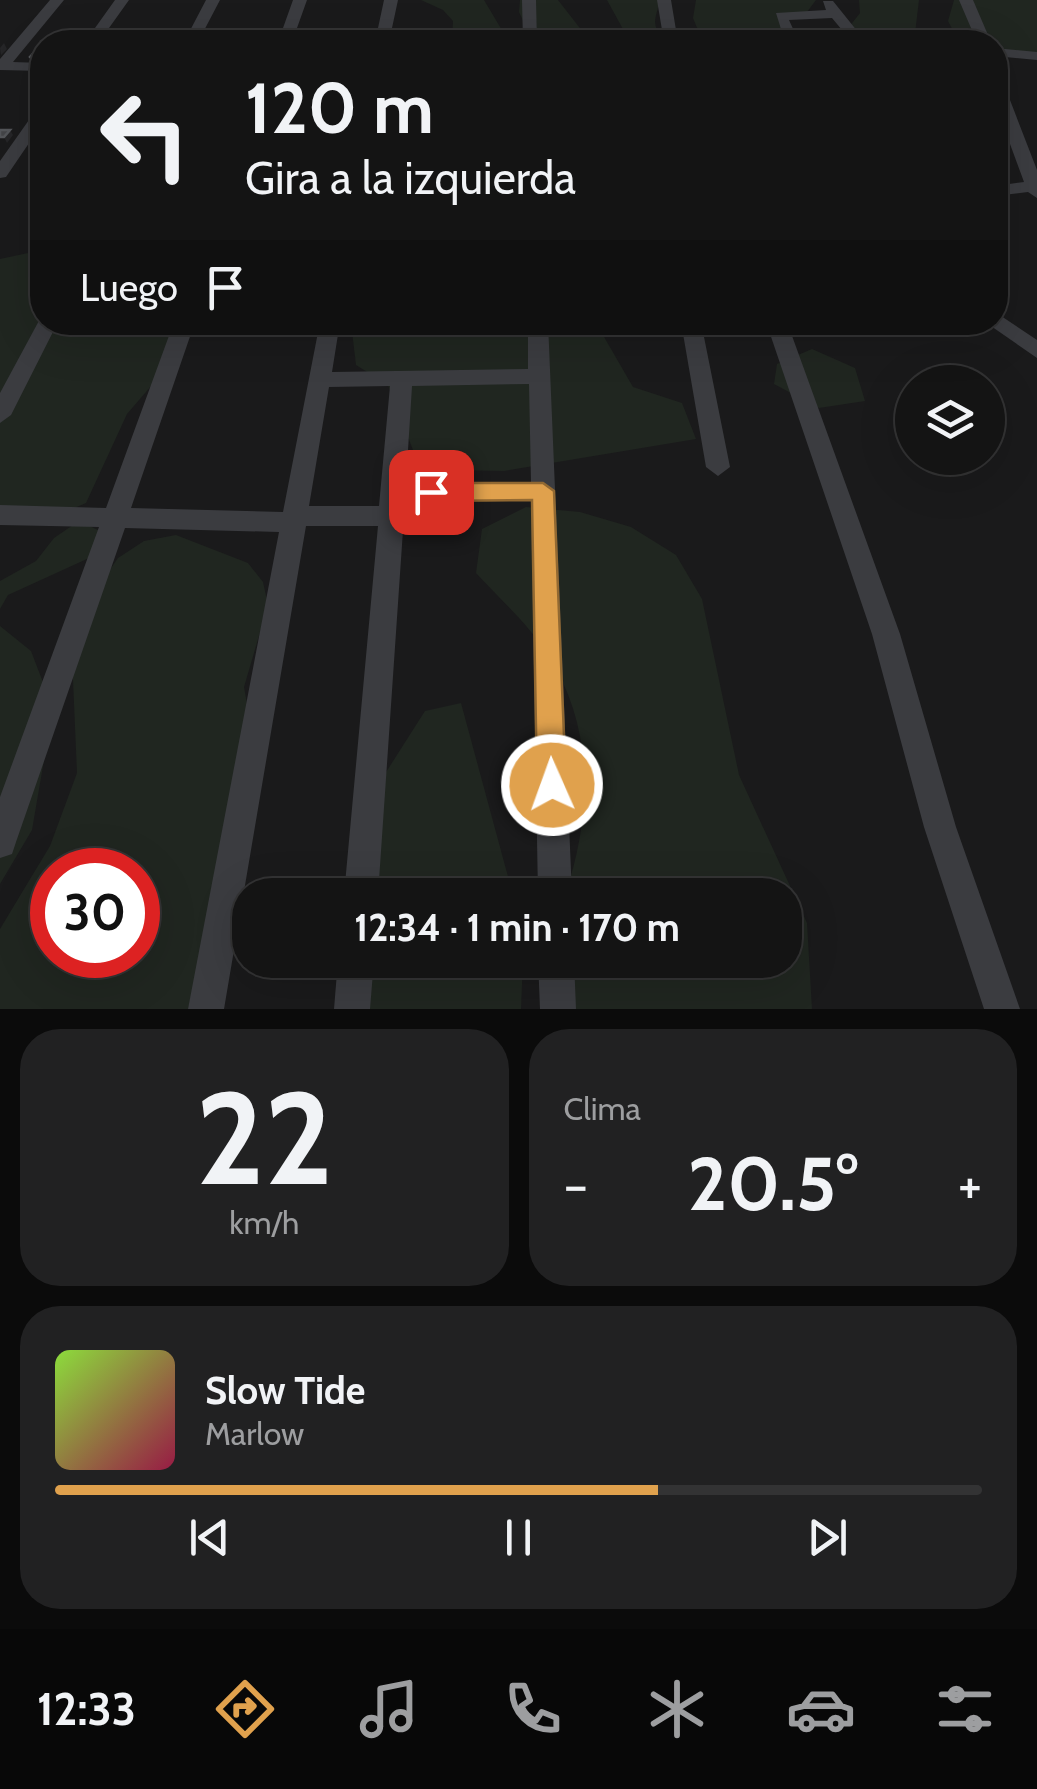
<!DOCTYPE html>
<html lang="es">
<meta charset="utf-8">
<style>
body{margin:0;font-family:Cabin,sans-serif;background:#212122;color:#f1f3f6;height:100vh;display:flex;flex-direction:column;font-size:38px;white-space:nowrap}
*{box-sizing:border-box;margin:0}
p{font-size:32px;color:#9d9ea0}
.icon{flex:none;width:55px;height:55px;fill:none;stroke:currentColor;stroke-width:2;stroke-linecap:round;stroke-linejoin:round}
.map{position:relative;height:1009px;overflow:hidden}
.side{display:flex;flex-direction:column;gap:20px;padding:20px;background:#0b0b0b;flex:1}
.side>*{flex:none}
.hud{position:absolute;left:30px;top:30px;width:978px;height:305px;border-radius:40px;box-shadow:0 10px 40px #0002,0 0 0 2px #333334;background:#141414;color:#f1f3f6;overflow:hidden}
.fabs{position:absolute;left:895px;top:365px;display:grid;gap:20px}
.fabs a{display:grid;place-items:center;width:110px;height:110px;border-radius:50%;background:#141414;box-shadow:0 10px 40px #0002,0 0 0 2px #333334;font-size:50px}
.speed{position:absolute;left:30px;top:848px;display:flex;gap:20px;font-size:50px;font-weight:700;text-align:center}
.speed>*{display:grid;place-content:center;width:130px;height:130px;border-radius:50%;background:#141414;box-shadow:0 10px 40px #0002,0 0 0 2px #333334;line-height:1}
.speed .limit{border:15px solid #d22;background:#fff;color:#111}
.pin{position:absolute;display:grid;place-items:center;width:85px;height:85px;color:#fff;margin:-42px;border-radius:20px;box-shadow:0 5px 15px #0006}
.me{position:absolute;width:110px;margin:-55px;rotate:358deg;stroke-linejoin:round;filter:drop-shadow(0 0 8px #0008)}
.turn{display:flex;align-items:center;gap:35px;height:210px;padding:0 50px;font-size:45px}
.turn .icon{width:130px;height:130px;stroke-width:2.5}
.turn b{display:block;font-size:70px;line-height:85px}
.then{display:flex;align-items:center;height:95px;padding:0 50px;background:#0003;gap:20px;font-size:38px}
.big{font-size:75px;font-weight:700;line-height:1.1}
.side .tile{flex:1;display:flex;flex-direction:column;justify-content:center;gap:15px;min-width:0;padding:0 35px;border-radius:40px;background:#212122}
.side .dial{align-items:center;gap:0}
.dial b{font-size:130px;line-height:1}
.song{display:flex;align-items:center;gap:30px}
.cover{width:120px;height:120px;border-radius:15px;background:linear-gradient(135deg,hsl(90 70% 55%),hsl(340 70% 35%))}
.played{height:10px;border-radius:5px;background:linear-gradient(90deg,#e0a14d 65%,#333334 65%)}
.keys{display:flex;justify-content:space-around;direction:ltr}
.heat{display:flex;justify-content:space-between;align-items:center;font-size:55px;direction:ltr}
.side .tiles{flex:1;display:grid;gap:20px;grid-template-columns:1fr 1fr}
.tile:last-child{grid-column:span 2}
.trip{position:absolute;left:232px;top:878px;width:570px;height:100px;border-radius:40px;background:#141414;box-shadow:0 10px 40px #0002,0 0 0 2px #333334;font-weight:700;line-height:100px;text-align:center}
.menu{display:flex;height:160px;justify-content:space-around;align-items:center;background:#080808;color:#9d9ea0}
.menu .icon{width:70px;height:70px}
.menu .selected{color:#e0a14d}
.menu b{font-size:45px;color:#f1f3f6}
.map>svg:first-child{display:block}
.green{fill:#202620;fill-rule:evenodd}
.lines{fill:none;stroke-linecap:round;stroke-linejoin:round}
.minor{fill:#3b3c40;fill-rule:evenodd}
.shaded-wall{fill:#252527}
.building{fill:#434447;stroke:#535559;stroke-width:2.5}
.route{fill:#e0a14d;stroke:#926932;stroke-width:2.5}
</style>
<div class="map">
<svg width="1037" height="1009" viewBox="0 0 1037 1009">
<rect width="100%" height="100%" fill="#1a1a1b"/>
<path class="green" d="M421 0H484L509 42H452L453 21 443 10Z
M520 0H558L583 32 584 42H533L519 12Z
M607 0H660C655 21 650 24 666 42H630Z
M696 0H816L807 12 786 17 782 29 810 37 842 36 860 13 859 0H919L914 42H703L693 18Z
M954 0H1037V53L995 57V42H959L948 21Z
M42 250V322L172 323 164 371 127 414 86 503 72 509H0V259Z
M351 323H596L633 387 682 403 696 439 504 471 454 470 413 450 388 385 356 365Z
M812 349 855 368 865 401 819 408 774 384 777 364Z
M526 507 580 512 631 527 676 555 702 599 739 775 807 923 812 1009H572L564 960H785V895H565C592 815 595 729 548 655 530 626 500 599 476 573L482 529Z
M79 521 100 531V553L8 595 0 609V581L36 561 54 538Z
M176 535 248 563 263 582 268 605 244 687 254 744 188 1009H0V929L50 846 77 773 72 657 84 607 118 558 144 541ZM52 870H138V955H52Z
M0 626 31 651 49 698V731L32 830 0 884Z
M461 703 513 895H362L381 780 425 711Z
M359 960H523L521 1009H357Z"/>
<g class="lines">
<path class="minor" d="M50 0H64L13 62 42 63V71L0 70V59Z
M115 0H129L99 42H85Z
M206 0H220L198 42H184Z
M293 0H307L292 42H278Z
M384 0H398L389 42H375Z
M522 0H536L537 42H523Z
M657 0H671L678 42H664Z
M959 0H973L991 42H977Z
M823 1H833L866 42H852L832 18 789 20 799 42H785L776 13 826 10Z
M995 48 1037 52V60L995 56Z
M995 77 1003 82 1037 170V198L1028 192 995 196V186L1024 182 995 103Z
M42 108V124L6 177 0 178V161L36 110Z
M995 312 1037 340V358L988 324 995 322Z
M41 317 42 322H58L11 415 0 423V393Z
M174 322H195L131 508 283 512 320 322H340L332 372 528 369V322H548L572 895H538L531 501H405L378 895H344L378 526H306L224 1009H188L279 532 125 528 16 842 12 854 0 858V797L99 527 0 525V505L106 508ZM529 384 531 482H406L412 386ZM390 386 379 506H309L329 387Z
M681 322H701L730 467 718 476 706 467Z
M766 322H787L900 634 956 827 1020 1009H984L924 827 872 634Z
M338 960H374L370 1009H334Z
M538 960H574L576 1009H540Z"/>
</g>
<path class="shaded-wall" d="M4 43 7 49 1 55 0 48Z
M42 55V61L36 65 33 60Z
M10 130 13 135 7 143 4 137Z"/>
<path class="building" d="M40 46H42V55L33 60 30 57Z
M0 130H10L4 137H0Z"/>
<path class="route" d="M431 483H543L554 491 566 785 562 795 552 799 541 795 537 785 532 500 431 501 420 492Z"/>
</svg>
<div class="fabs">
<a><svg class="icon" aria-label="layers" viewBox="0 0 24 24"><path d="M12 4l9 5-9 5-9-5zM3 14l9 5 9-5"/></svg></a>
</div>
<div class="speed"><div class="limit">30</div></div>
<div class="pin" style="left:431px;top:492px;background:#d93025"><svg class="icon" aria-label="arrive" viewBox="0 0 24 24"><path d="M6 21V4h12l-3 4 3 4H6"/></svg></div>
<svg class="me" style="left:552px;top:785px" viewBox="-20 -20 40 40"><circle r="17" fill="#e0a14d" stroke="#fff" stroke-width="3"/><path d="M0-11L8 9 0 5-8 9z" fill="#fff"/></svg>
<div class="trip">12:34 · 1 min · 170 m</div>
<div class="hud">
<div class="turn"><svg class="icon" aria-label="left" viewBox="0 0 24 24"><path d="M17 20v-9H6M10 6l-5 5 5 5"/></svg><div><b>120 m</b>Gira a la izquierda</div></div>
<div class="then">Luego<svg class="icon" aria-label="arrive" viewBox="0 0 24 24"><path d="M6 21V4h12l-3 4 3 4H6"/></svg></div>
</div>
</div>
<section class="side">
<div class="tiles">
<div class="tile dial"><b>22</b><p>km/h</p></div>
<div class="tile"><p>Clima</p>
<div class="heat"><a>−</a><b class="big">20.5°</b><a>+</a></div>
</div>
<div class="tile">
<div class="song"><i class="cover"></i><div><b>Slow Tide</b><p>Marlow</p></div></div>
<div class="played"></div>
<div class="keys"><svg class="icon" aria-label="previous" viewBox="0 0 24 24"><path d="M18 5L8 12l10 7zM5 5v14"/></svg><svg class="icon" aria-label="pause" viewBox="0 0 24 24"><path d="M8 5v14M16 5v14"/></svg><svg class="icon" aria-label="next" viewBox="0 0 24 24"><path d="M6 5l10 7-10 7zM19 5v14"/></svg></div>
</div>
</div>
</section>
<nav class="menu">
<b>12:33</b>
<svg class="icon selected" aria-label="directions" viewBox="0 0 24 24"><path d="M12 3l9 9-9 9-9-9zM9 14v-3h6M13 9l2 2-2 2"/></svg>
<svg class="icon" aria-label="music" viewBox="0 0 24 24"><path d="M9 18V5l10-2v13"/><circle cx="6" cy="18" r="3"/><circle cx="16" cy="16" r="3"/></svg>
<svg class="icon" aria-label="phone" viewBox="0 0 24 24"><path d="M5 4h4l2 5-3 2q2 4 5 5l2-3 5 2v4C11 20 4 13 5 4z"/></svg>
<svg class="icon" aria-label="climate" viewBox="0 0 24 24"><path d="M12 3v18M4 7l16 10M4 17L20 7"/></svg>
<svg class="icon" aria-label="car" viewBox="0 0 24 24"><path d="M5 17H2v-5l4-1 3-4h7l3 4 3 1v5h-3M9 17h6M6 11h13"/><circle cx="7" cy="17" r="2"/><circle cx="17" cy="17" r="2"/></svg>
<svg class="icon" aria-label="filters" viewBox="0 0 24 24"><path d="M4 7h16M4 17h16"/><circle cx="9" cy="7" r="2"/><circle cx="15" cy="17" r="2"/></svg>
</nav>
